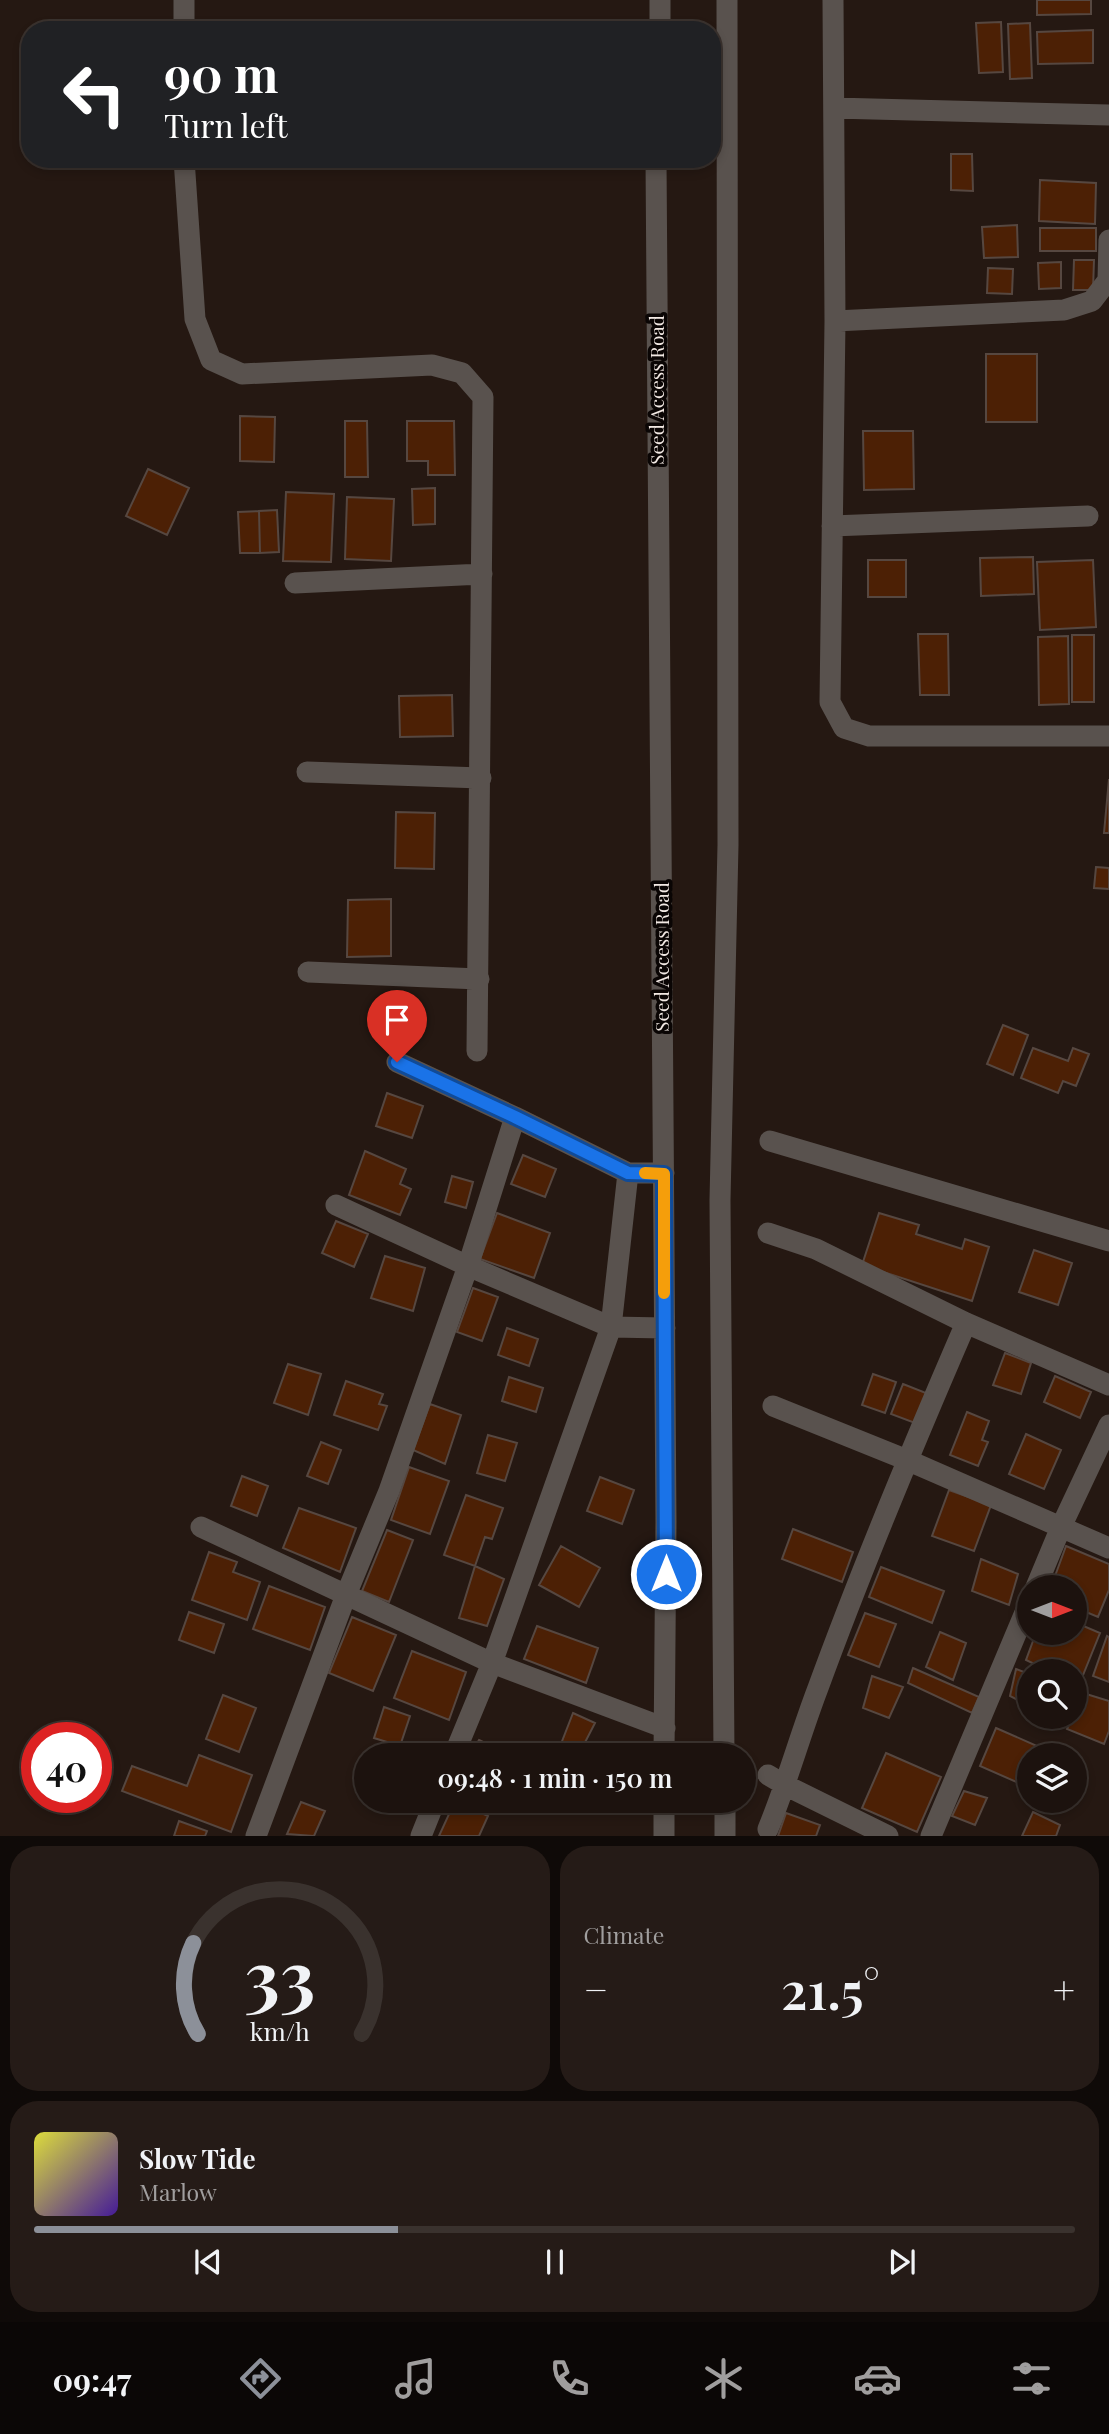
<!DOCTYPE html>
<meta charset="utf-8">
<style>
body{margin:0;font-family:"Playfair Display",serif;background:#251b17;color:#f1f3f6;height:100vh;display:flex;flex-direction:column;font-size:26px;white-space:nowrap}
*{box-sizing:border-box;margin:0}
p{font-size:23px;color:#a09e9e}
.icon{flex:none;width:38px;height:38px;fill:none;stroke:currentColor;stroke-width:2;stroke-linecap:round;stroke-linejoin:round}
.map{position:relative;height:1836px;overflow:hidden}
.details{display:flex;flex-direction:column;gap:10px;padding:10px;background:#0f0a08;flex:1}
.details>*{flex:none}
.top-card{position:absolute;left:21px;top:21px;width:700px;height:147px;border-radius:28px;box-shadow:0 4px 10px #0003,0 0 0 2px #3a322e;background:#202124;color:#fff;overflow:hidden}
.needle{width:46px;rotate:90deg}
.fabs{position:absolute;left:1017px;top:1575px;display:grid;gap:14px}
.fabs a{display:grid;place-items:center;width:70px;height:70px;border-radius:50%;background:#1c120e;box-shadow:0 4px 10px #0003,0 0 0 2px #3a322e;font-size:35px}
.speed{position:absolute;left:21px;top:1722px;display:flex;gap:14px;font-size:35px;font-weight:700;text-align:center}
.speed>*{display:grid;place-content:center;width:91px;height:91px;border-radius:50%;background:#1c120e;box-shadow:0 4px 10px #0003,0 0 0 2px #3a322e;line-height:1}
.speed .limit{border:10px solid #d22;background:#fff;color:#111}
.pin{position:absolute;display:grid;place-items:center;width:60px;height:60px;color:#fff;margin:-72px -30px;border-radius:50% 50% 50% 0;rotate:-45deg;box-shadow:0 0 7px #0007}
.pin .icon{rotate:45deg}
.me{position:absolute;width:77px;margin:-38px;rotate:0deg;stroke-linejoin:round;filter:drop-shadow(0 0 5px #0008)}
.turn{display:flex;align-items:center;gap:24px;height:147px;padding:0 28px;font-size:32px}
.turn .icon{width:91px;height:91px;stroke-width:2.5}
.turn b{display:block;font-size:49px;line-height:60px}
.big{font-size:52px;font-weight:600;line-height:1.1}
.details .tile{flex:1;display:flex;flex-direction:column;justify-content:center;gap:10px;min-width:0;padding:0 24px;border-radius:28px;background:#251b17}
.details .dial{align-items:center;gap:0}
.dial svg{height:182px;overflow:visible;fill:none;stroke:#3a322e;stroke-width:7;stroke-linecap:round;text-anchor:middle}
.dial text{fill:#f1f3f6;stroke:none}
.song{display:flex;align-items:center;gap:21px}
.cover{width:84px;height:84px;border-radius:10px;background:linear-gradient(135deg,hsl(60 70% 55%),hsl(260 70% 35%))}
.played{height:7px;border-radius:4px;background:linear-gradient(90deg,#8c9099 35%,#3a322e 35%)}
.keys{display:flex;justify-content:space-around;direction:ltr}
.heat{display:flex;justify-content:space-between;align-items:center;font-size:38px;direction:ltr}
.details .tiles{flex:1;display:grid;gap:10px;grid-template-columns:1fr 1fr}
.tile:last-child{grid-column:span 2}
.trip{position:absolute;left:354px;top:1743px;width:402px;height:70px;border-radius:35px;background:#1c120e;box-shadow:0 4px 10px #0003,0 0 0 2px #3a322e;font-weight:600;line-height:70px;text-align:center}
.menu{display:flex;height:112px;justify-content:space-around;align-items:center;background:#0b0706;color:#a09e9e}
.menu .icon{width:49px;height:49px}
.menu .selected{color:#8c9099}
.menu b{font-size:32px;color:#f1f3f6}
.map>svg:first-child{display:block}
.building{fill:#4c2005;stroke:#564740;stroke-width:2}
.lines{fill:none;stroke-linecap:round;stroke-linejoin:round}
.minor{stroke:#59524e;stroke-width:21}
.route-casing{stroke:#114b97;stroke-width:18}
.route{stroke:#1a73e8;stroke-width:12}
.slow{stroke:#f59e0b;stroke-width:12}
.labels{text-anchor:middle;stroke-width:7;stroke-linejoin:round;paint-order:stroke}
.street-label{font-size:19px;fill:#f2e9e4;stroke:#0a0504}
</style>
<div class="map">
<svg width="1109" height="1836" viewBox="0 0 1109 1836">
<rect width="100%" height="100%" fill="#251812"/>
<path class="building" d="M1037 0H1091V14L1037 15Z
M1001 22 1003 72 979 73 976 23Z
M1030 23 1032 78 1010 79 1008 24Z
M1093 30V63L1038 64 1037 32Z
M951 154H972L973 191 951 190Z
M1040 180 1096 183 1095 224 1039 221Z
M1017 225 1018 257 984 258 982 227Z
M1040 228H1096V251H1040Z
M1074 260H1094L1093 290H1073Z
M1061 262V288L1039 289 1038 263Z
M988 268 1013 269 1012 294 987 293Z
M986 354H1037V422H986Z
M240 416 275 417 274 462 240 461Z
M345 421H367L368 477H345Z
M407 421H454L455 475H428V461H407Z
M863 431H913L914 489 864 490Z
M148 469 189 488 167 535 126 516Z
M435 488V524L413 525 412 489Z
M286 492 334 494 331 562 283 561Z
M347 497 394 499 391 561 345 559Z
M277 510 279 552 260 553 259 511Z
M259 511 260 553H240L238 512Z
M1033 557 1034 594 981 596 980 558Z
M868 560H906V597H868Z
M1093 560 1096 627 1040 630 1037 562Z
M918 634H948L949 695H920Z
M1072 635H1094V702H1072Z
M1068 636 1069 704 1039 705 1038 637Z
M452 695 453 736 400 737 399 696Z
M1109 779V833H1104Z
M396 812 435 813 434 869 395 868Z
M1096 867 1109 868V889L1094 888Z
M391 899V956L347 957 348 900Z
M1003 1025 1028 1035 1013 1075 987 1064Z
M1033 1048 1068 1061 1073 1048 1089 1054 1076 1086 1063 1081 1058 1093 1021 1078Z
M387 1093 423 1106 412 1138 376 1126Z
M365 1151 406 1169 400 1184 411 1189 400 1215 349 1195Z
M523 1155 556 1169 545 1197 511 1184Z
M452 1176 473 1182 466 1208 445 1202Z
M497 1213 550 1233 534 1278 480 1259Z
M879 1213 919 1225 916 1234 962 1249 965 1239 989 1247 972 1301 862 1265Z
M336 1221 368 1234 354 1267 322 1253Z
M1034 1250 1072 1263 1058 1305 1019 1292Z
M385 1256 425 1268 413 1311 371 1298Z
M473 1288 498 1297 482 1341 457 1332Z
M507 1328 538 1339 529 1366 498 1355Z
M1005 1353 1031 1363 1021 1394 993 1385Z
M288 1364 321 1374 308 1415 274 1403Z
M873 1374 896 1382 885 1413 862 1405Z
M1055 1376 1091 1392 1080 1418 1044 1402Z
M509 1377 543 1388 536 1412 502 1401Z
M346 1381 383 1394 379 1404 387 1406 378 1430 334 1415Z
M903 1384 926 1393 915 1423 891 1414Z
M430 1404 461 1415 445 1464 413 1450Z
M967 1412 989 1421 982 1440 988 1442 978 1466 950 1455Z
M1026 1434 1061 1450 1044 1489 1009 1474Z
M488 1435 517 1443 505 1481 477 1473Z
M321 1442 341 1450 328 1484 307 1476Z
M409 1467 449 1481 430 1534 391 1520Z
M242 1476 268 1486 257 1516 231 1506Z
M600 1477 634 1490 622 1524 587 1511Z
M949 1490 991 1505 974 1551 932 1536Z
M466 1495 503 1508 492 1539 485 1537 475 1566 444 1555Z
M299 1508 356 1528 340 1572 283 1548Z
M793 1529 853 1552 842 1582 782 1559Z
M387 1530 413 1540 389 1602 362 1591Z
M561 1546 600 1568 579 1607 539 1585Z
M1066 1546 1109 1564V1590L1098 1617 1074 1607V1587H1051Z
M209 1552 237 1562 233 1572 260 1582 247 1620 192 1600Z
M981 1559 1018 1574 1009 1605 972 1591Z
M475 1566 504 1579 487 1626 459 1618Z
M881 1567 944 1591 932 1623 869 1597Z
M269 1586 325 1607 310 1650 253 1629Z
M189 1612 224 1624 214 1653 179 1640Z
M865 1613 896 1624 879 1667 848 1655Z
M352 1617 396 1635 373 1691 329 1673Z
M1074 1622 1100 1633 1079 1685 1074 1683V1671H1049L1026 1660 1036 1633H1074Z
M537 1626 598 1648 586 1683 524 1659Z
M940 1632 966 1643 953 1680 926 1667Z
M1107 1636 1109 1637V1682L1093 1676Z
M412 1651 466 1672 449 1720 394 1698Z
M913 1668 979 1697 972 1713 908 1683Z
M1016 1669 1029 1674V1706L1010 1696Z
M872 1676 903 1687 889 1718 863 1708Z
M1083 1693 1109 1701V1731L1104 1744 1067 1729 1072 1717H1074Z
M223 1695 256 1708 239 1752 206 1739Z
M384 1707 410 1716 400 1746 374 1738Z
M573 1713 595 1723 579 1754 559 1749Z
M996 1728 1037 1746 1034 1755H1029V1766L1021 1784 980 1766Z
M479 1740 510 1755H470Z
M886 1753 941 1777 917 1832 862 1808Z
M199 1755 252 1775 231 1832 122 1791 132 1766 187 1786Z
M964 1791 987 1798 975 1825 952 1816Z
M455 1801 488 1816 479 1836H439Z
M301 1802 325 1811 314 1836 287 1834Z
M1033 1812 1060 1825 1056 1836H1022Z
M786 1813 820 1825 816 1836H778Z
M179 1821 207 1831 205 1836H174Z"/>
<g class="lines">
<path class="minor" d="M184 0V30
M833 0 835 321 830 702 844 728 869 736H1109
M660 30V0
M834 108 1109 115
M184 159 195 319 211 360 242 374 432 365 462 373 483 397 477 1051
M656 159 666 1522 664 1755
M835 321 1064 310 1092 301 1108 280 1109 240
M832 526 1088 516
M295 583 482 574
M307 772 481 778
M308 972 479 979
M397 1062 515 1117 628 1173H664
M770 1141 1109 1241
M336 1205 468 1266 611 1327 665 1328
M768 1233 816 1249 966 1323 1109 1385
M773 1406 907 1460 1109 1548
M201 1527 492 1663 665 1728
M1036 1587 1061 1527 1109 1425
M454 1755 492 1663 611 1327 628 1173
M724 1755 720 1200 728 845 727 0
M768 1775 785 1785 888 1836
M725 1801V1836
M768 1829C787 1783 800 1735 818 1688 863 1565 914 1443 966 1323
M256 1836 346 1595 389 1491 468 1266 515 1117
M421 1836 435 1801
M664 1836V1801
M931 1836 1029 1603"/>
</g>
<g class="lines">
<defs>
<path id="route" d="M397 1062 515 1117 628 1173 664 1174 666 1574"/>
</defs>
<use href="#route" class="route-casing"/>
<use href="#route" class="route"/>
<path class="slow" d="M645 1173 664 1174V1293"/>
</g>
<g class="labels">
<g class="street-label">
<text transform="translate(657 390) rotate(-90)" y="7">Seed Access Road</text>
<text transform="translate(662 957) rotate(-90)" y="7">Seed Access Road</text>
</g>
</g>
</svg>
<div class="fabs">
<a><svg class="needle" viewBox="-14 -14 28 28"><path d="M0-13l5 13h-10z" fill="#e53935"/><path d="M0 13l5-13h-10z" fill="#a09e9e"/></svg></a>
<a><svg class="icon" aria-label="search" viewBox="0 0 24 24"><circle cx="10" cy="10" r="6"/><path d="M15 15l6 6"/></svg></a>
<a><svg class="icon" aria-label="layers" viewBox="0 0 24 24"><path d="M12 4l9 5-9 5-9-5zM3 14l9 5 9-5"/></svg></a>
</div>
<div class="speed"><div class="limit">40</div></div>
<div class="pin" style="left:397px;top:1062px;background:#d93025"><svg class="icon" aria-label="arrive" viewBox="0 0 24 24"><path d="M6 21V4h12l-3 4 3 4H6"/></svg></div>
<svg class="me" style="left:666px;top:1574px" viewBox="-20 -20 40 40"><circle r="17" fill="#1a73e8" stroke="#fff" stroke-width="3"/><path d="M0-11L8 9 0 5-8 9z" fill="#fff"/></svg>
<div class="trip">09:48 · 1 min · 150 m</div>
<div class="top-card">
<div class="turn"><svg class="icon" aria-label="left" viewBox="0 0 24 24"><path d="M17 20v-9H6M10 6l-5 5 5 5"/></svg><div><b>90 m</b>Turn left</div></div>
</div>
</div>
<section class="details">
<div class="tiles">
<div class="tile dial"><svg viewBox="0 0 100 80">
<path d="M14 69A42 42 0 1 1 86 69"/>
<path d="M14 69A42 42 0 0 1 12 29" stroke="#8c9099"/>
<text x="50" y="56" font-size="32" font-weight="700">33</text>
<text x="50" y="72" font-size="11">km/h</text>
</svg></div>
<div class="tile"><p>Climate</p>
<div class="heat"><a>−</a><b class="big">21.5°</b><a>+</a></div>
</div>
<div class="tile">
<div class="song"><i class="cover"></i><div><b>Slow Tide</b><p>Marlow</p></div></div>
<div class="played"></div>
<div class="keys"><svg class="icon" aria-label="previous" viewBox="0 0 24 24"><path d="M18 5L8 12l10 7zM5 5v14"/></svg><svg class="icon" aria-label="pause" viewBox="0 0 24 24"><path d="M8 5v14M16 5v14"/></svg><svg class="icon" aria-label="next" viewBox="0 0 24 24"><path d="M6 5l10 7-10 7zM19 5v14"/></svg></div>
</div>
</div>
</section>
<nav class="menu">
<b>09:47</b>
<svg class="icon selected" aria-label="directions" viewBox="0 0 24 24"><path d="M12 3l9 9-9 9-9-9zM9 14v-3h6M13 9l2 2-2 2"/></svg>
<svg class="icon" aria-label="music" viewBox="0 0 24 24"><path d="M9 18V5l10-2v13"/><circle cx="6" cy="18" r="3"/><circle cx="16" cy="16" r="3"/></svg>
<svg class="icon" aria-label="phone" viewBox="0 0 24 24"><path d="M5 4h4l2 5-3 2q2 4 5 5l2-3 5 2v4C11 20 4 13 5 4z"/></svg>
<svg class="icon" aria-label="climate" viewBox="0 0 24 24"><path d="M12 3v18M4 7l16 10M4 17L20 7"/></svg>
<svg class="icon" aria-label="car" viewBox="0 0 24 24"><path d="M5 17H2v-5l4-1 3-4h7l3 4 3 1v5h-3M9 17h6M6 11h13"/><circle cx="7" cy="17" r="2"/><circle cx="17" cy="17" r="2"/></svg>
<svg class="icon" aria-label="filters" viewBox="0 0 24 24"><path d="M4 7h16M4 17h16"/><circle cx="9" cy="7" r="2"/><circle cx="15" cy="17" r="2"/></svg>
</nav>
